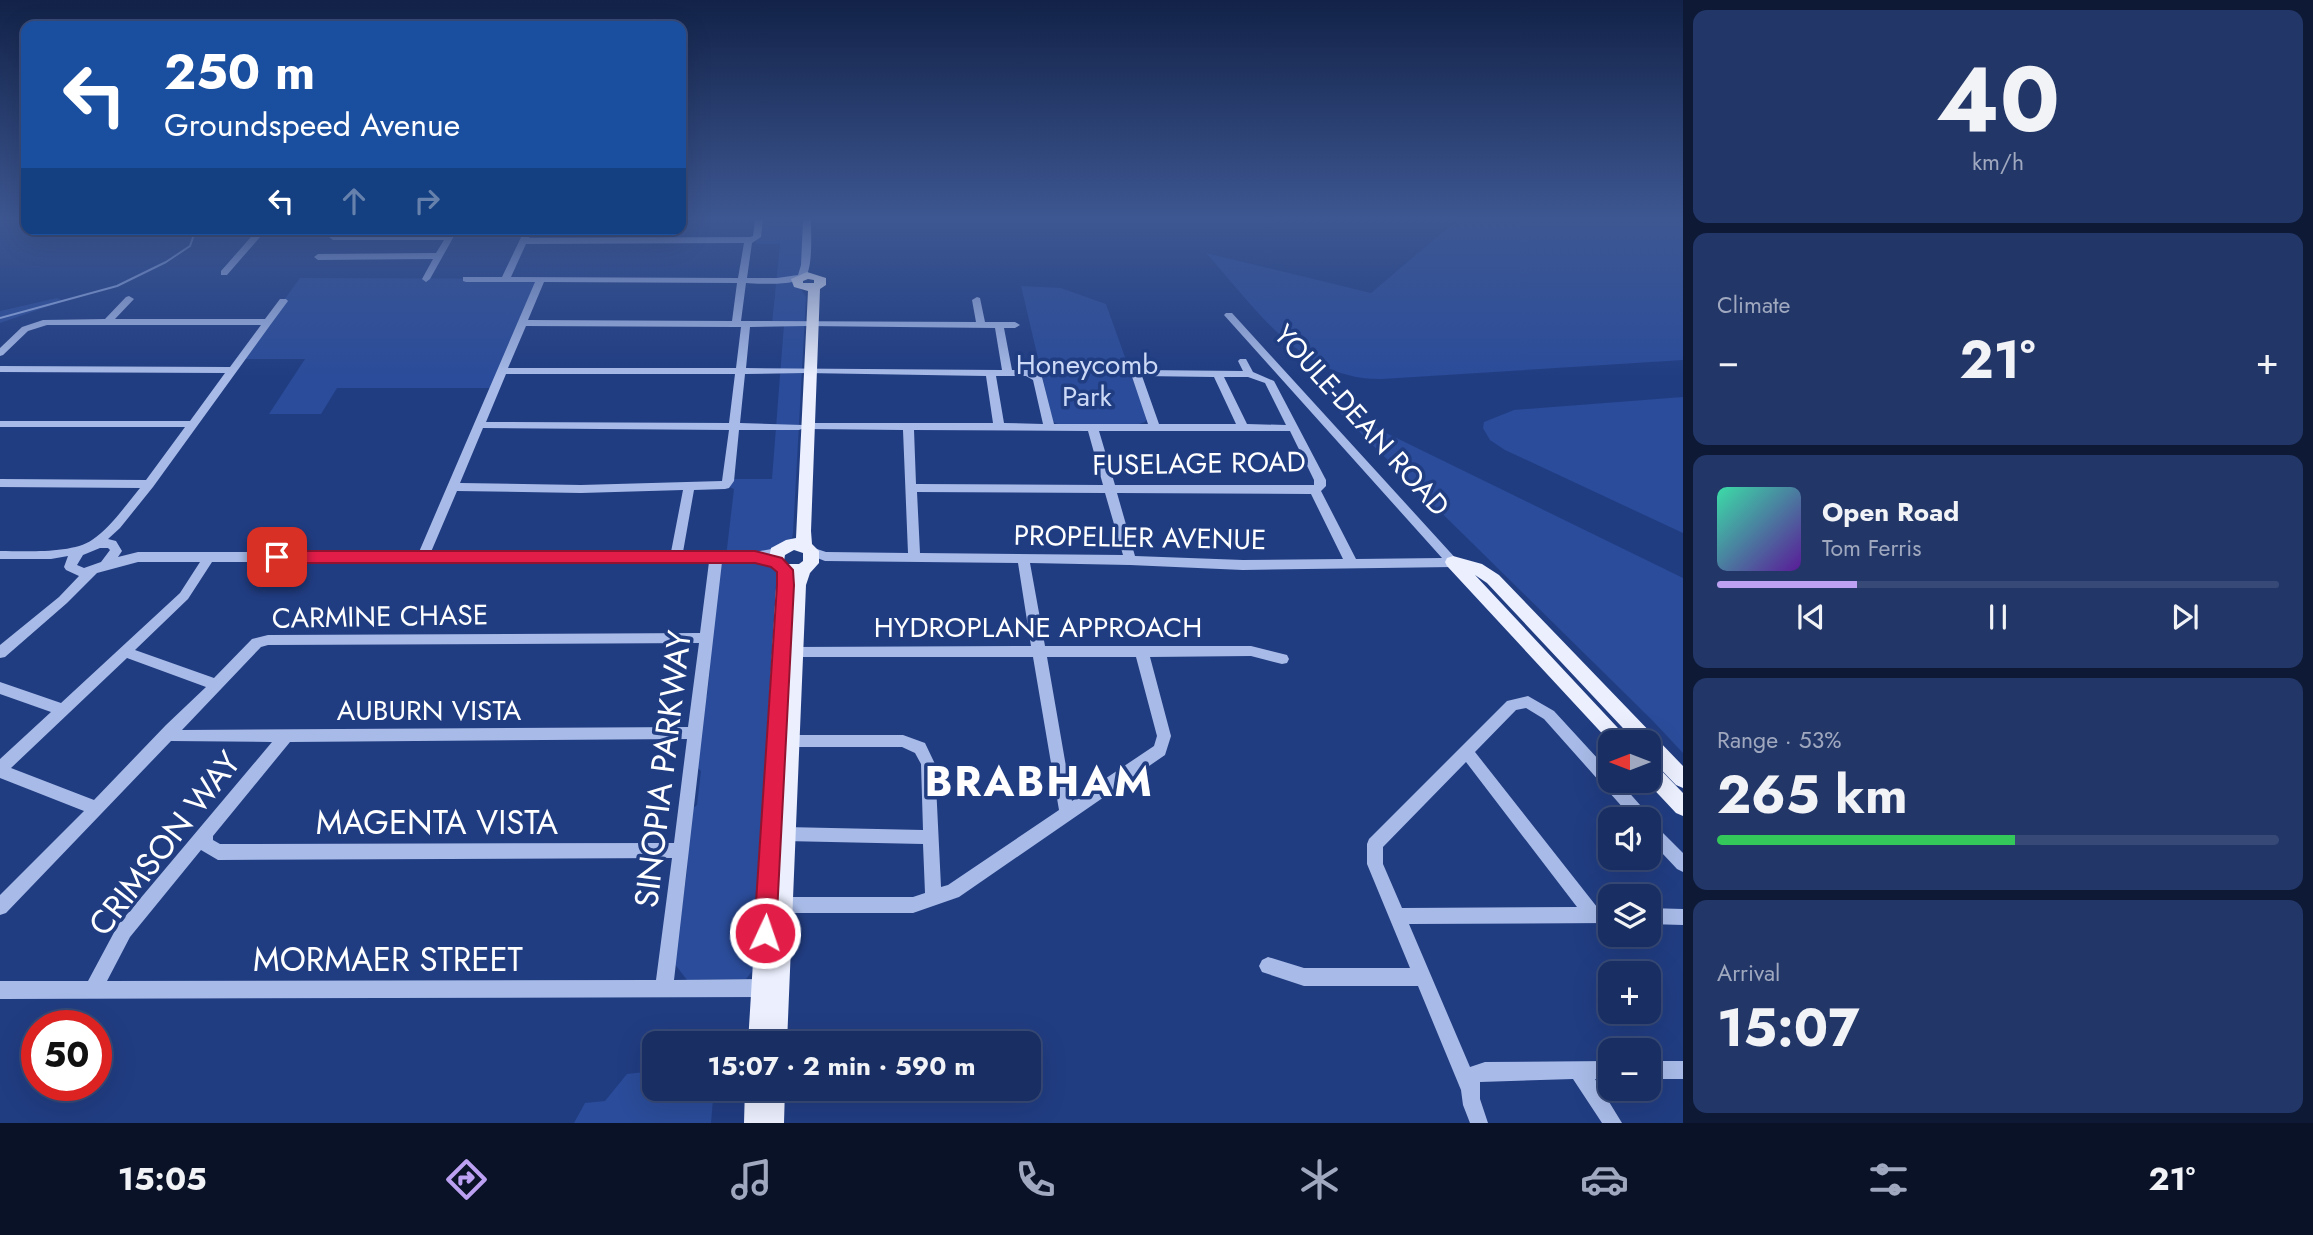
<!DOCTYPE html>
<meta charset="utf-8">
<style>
body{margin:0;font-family:Jost,sans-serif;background:#223668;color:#f1f3f6;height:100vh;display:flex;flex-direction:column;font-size:26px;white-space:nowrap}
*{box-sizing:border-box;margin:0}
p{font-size:23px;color:#9fa8be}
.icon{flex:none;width:38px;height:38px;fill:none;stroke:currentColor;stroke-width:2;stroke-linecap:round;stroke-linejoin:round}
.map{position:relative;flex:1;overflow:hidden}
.side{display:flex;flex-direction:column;gap:10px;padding:10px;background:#0e1936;width:630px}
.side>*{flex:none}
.top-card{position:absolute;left:21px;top:21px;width:665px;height:214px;border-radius:14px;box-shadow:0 7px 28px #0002,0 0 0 2px #374a77;background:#1a4fa0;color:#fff;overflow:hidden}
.needle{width:46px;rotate:270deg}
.fabs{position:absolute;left:1598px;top:730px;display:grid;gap:14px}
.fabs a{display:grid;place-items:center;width:63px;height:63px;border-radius:14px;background:#192e62;box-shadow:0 7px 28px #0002,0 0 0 2px #374a77;font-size:35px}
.speed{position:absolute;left:21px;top:1010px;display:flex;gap:14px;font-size:35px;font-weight:700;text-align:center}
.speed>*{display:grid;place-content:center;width:91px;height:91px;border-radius:50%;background:#192e62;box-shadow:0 7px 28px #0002,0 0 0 2px #374a77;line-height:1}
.speed .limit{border:10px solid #d22;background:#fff;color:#111}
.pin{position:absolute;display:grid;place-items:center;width:60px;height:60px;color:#fff;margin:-30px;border-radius:14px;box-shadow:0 4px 10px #0006}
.me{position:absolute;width:77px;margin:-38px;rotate:3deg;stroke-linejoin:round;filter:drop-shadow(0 0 5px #0008)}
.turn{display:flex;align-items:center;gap:24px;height:147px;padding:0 28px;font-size:32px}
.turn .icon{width:91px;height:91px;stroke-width:2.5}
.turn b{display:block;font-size:49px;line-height:60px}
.lanes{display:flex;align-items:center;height:66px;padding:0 28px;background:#0003;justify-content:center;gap:35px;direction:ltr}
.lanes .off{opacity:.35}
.big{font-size:52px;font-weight:700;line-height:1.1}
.side .tile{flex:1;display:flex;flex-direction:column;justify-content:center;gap:10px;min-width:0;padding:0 24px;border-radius:14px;background:#223668}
.side .dial{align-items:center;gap:0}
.dial b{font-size:91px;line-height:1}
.song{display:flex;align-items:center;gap:21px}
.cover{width:84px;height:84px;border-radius:10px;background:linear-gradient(135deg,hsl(160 70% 55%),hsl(270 70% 35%))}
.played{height:7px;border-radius:4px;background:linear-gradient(90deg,#bca0f2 25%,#374a77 25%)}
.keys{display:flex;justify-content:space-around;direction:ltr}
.heat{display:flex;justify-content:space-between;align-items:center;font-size:38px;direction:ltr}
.charge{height:10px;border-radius:5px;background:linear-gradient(90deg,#34c759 53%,#374a77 0)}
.trip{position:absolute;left:642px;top:1031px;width:399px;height:70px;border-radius:14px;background:#192e62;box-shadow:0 7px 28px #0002,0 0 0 2px #374a77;font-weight:700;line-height:70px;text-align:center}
.dock{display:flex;height:112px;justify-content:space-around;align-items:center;background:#0a1227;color:#9fa8be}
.dock .icon{width:49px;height:49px}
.dock .current{color:#bca0f2}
.dock b{font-size:32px;color:#f1f3f6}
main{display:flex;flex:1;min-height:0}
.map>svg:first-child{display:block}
.green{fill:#2b4c9a}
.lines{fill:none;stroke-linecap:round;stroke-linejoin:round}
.stream{stroke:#9cb4e9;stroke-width:2}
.minor{fill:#a8bbe8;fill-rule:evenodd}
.major{fill:#ebeffe;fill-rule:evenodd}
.route{fill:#e11d48;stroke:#92132f;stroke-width:2}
.labels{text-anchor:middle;stroke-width:7;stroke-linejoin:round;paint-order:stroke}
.park-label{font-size:28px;fill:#ccd9f6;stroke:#213d82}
.street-label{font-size:28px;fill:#fff;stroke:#213d82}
.near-street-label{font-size:33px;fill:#fff;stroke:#213d82}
.near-district-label{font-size:42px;font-weight:bold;letter-spacing:2px;fill:#fff;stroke:#213d82}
</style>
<main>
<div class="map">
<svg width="1683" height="1123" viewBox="0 0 1683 1123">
<rect width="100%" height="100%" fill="#213d82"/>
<path class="green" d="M759 220H807L799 286 806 297 793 533 791 544 776 553 785 570 759 962 746 979 687 980 674 963 687 871 690 810 697 805 701 771 696 766 703 699 707 696 710 670 707 666 716 557H726L734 489 725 485 728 479H772L784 325 772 324 780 244H756Z
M1462 220H1683V360L1382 379C1302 381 1254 306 1206 253L1371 293 1450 226Z
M300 278 541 279 494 388H337L321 414H269L305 359H241Z
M1021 286 1061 288 1106 304 1147 419 1145 422 1136 425H1060L1053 422Z
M57 298 64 301 0 323V311Z
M1683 397V533L1505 450 1490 440 1483 428 1484 422 1514 410Z
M1335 408 1683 578V753L1652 720Z
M654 1071V1088L709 1089 713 1100 711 1123H574L585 1103 605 1101 627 1074Z"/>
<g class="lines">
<path class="stream" d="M0 318 117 286 166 262 190 246 196 229"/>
<path class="minor" d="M755 220H763L761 237 752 243 747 278H777L798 275 801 265 803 220H811C811 233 813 265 806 276 799 286 758 284 746 283L741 321 976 322 972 300 977 297 980 298 985 322H1015L1020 325 1015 328H1004L1012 370H1028L1042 377 1054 424H1148L1127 362 1129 360H1135L1140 370 1243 371 1238 361 1240 359H1246L1253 372 1274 381 1326 480V486L1321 491 1356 559 1442 558 1224 315 1226 313H1232L1459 562 1453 567 1243 570 1130 565 1030 563 1045 646H1251L1287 655 1289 659 1287 663 1282 664 1251 656 1150 657 1171 736 1165 755 959 897 913 913H781L775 911 773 905 775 899 781 897H913L925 893 923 844 785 841 780 839 777 834 780 829 785 827 923 830 921 764 915 753 902 747H790L785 745 783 741 785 737 790 735H903L925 743 935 764 941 887 948 885 1059 810 1033 657H794L789 656 787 652 789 648 794 647 1031 646 1018 563 825 561 807 554 805 551 811 547 826 552 908 553 903 430 808 429 804 428 799 430H739L734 481 729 488 725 489 694 490 683 552H755L777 548 783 552 781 555 755 562H722L674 980 766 979 772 982 775 988 772 994 766 997 0 999V981H88L118 925 272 742 171 741 6 913 0 915V895L84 811 0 778V759L51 712 0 694V682L61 703 180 593 200 562H138L97 573 67 603 5 657 0 658V645L59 597 79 576 66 570 64 567 68 556 51 559H0V551C24 551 72 554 92 540 111 527 125 506 140 488L0 487V479L146 480 185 427H0V421H190L225 373 0 372V366L230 367 261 325H47L28 331 3 355 0 356V348L22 327 43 320 105 319 126 297 129 296 134 299 115 319H265L280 299H286L288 301 271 324 153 487 120 528 108 539 116 541 122 551 118 557 138 552H419L535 282H466L463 281V277H502L525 229H533L529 238 750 237 753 236ZM744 243 738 278 511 277 526 244ZM544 282 737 283 732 321 528 320ZM526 326 736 327H741L736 368H508ZM807 326 995 328 1002 370 746 368 750 327ZM806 373 986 376 993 423H808L803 425 740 423 745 374ZM506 374H735L729 423 486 422ZM996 376H1026L1033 380 1043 424 1004 423ZM1142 376 1214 377 1236 424H1159ZM1224 377H1248L1265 383 1286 425 1247 424ZM483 428 729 430 722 481 581 485 460 483ZM914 430 1088 431 1103 485 916 484ZM1099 431H1290L1314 480V485H1115ZM683 490 671 552H431L457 491 581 493ZM917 492 1105 493 1123 555 920 553ZM1117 493 1311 494 1343 559 1243 560 1135 556ZM100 548H108L110 550 101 562 84 568 77 565 83 555ZM212 562H709L700 633 268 635 252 639 214 678 135 650 188 599ZM699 643 688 727 182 730 261 647 268 645ZM1047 657H1136L1157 736 1154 746 1072 801ZM127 658 206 687 166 725 94 800 11 768ZM687 739 674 843 220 844 213 840V836L290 742ZM201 850 218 860 672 858 656 980 107 981 130 937Z
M258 229H267L227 275H221V271Z
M450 229H458L430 279 426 282 422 279 433 259 318 260 314 257 318 254 436 253 444 240H333L329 237 333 234H447Z
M1528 696 1554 711 1610 772V780H1618L1648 814 1650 820 1683 853V872L1677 869 1648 838V819H1633L1544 719 1526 708 1516 710 1475 752 1597 907H1610V923L1409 924 1470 1067 1485 1062 1610 1061V1079H1595L1622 1123H1602L1573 1079 1480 1082V1099L1488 1123H1470L1463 1105 1461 1090 1418 986H1304L1262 972 1259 966 1262 960 1268 957 1304 968H1410L1367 864V844L1369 839 1507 701ZM1466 762 1577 907 1402 908 1383 864V847Z
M1648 908 1683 909V925L1648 924Z
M1648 1061H1683V1079H1648Z"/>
<path class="major" d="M807 272 826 278V285L820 289 811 531 812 544 819 551V563L810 573 806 585 787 1043H748L777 572 768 563 771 548 786 540 796 538 808 291 794 287 791 279ZM808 279 814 280V283H803V281ZM794 550 803 553V561L799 564H788L784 561 785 555Z
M1453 556 1482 564 1499 575 1683 766V788L1676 785 1648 756V742H1636L1487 583 1475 575 1631 742H1610L1447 566 1445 562 1447 558Z
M1648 762 1655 764 1683 793V816L1676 813 1645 780H1648Z
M745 1088H785L784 1123H744Z"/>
</g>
<linearGradient id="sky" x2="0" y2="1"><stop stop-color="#122248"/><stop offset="0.58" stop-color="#3d5792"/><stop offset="1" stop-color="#3d5792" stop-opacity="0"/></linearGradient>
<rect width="1683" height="377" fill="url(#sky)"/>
<path class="route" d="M277 551H755L782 558 793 570 794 585 776 933 773 941 765 944 758 941 754 933 777 585V572L771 567 755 563H277L269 557Z"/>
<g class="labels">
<g class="park-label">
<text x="1087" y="374">Honeycomb<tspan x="1087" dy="32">Park</tspan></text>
</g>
<g class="street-label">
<text transform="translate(1362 420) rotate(48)" y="10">YOULE-DEAN ROAD</text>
<text transform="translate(1199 463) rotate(-1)" y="10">FUSELAGE ROAD</text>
<text transform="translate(1140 537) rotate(1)" y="10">PROPELLER AVENUE</text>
<text transform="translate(380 616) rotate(-1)" y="10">CARMINE CHASE</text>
<text x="1038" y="637">HYDROPLANE APPROACH</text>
<text x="429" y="720">AUBURN VISTA</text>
</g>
<g class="near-street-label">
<text transform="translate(662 769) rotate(-83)" y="12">SINOPIA PARKWAY</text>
<text x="437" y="834">MAGENTA VISTA</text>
<text transform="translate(164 843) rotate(-52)" y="12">CRIMSON WAY</text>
<text x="388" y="971">MORMAER STREET</text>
</g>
<g class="near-district-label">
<text x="1039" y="796">BRABHAM</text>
</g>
</g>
</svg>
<div class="fabs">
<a><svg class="needle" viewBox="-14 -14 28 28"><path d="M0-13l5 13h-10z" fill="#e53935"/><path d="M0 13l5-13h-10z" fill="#9fa8be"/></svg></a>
<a><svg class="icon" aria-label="sound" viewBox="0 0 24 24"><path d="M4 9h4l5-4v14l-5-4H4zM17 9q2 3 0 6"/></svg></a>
<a><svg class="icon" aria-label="layers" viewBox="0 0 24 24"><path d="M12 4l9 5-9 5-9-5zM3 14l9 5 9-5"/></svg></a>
<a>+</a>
<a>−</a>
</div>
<div class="speed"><div class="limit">50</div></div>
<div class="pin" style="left:277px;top:557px;background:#d93025"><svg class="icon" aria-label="arrive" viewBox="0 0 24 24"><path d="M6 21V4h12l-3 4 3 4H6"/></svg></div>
<svg class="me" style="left:765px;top:933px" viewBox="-20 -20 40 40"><circle r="17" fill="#e11d48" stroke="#fff" stroke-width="3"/><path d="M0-11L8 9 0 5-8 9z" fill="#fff"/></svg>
<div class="trip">15:07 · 2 min · 590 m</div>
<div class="top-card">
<div class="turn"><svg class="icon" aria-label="left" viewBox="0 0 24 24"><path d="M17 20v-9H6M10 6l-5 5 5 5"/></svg><div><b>250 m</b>Groundspeed Avenue</div></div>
<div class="lanes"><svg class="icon" aria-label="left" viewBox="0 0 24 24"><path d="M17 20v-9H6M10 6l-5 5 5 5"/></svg><svg class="icon off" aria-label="ahead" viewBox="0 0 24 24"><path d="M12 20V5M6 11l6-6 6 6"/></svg><svg class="icon off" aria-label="right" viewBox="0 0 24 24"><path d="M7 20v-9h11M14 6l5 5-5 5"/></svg></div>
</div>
</div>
<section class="side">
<div class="tile dial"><b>40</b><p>km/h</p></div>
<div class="tile"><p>Climate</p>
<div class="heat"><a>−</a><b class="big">21°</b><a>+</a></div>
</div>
<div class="tile">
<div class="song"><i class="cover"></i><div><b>Open Road</b><p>Tom Ferris</p></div></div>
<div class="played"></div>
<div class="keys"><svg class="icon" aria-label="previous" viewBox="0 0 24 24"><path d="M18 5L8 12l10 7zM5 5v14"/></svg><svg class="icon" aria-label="pause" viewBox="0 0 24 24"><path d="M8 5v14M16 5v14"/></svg><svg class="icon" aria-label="next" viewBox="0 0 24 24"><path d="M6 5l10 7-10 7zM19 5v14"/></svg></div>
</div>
<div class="tile"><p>Range · 53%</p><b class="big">265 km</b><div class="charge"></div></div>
<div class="tile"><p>Arrival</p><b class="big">15:07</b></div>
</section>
</main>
<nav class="dock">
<b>15:05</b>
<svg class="icon current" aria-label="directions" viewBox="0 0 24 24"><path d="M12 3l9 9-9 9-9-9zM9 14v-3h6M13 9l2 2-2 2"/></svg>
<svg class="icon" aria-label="music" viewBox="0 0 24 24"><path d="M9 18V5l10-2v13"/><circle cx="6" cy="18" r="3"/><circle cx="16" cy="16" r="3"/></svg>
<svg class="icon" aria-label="phone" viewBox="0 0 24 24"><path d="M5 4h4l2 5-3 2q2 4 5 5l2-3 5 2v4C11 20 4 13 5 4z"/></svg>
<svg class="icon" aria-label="climate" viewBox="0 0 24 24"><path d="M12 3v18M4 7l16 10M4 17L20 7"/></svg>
<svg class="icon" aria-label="car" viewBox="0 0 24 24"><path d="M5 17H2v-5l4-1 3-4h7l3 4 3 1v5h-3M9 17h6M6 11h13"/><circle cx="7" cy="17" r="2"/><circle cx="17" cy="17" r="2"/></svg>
<svg class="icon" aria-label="filters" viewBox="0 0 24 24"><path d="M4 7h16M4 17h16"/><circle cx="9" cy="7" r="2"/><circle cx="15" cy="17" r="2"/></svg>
<b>21°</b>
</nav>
